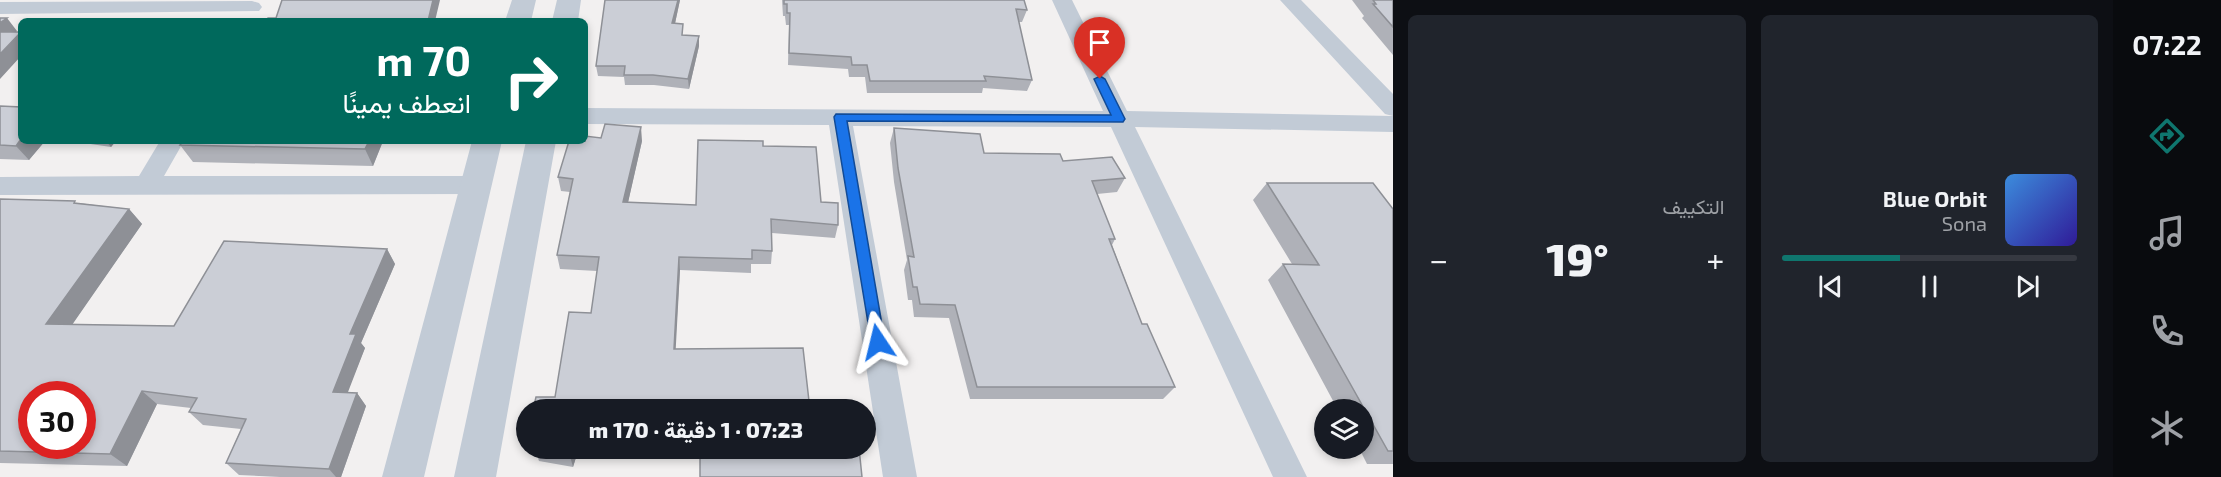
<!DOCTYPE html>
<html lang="ar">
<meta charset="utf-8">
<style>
body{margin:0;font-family:"Exo 2",Vazirmatn,sans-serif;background:#20242c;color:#f1f3f6;direction:rtl;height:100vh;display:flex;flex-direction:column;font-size:22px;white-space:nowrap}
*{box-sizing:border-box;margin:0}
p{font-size:20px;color:#9ea1a6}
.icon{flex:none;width:33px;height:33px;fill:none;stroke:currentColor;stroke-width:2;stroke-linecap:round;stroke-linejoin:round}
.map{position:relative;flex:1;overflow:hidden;direction:ltr}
.panel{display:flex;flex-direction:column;gap:15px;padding:15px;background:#0d0f14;width:720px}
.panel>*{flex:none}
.guide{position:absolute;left:18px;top:18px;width:570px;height:126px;border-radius:9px;box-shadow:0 3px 9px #0003;direction:rtl;background:#00695c;color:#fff;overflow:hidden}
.controls{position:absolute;left:1314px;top:399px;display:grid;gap:12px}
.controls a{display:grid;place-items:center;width:60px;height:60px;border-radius:50%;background:#171b24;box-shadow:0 3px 9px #0003;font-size:30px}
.speed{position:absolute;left:18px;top:381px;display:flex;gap:12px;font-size:30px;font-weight:700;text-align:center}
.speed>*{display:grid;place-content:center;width:78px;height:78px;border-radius:50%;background:#171b24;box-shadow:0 3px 9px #0003;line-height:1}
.speed .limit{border:9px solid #d22;background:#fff;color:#111}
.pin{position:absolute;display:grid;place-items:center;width:51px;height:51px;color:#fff;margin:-62px -26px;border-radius:50% 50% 50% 0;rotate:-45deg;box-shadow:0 0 6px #0007}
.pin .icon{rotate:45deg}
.me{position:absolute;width:66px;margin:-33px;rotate:350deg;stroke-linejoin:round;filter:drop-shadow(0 0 4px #0008)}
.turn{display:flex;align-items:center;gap:21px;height:126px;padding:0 18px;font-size:27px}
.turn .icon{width:78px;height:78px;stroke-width:2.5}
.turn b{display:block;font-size:42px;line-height:51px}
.big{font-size:45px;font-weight:800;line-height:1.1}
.panel .card{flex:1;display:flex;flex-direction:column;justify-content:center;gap:9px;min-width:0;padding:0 21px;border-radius:9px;background:#20242c}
.song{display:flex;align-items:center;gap:18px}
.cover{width:72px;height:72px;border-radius:9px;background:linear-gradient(135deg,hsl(210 70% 55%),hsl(250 70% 35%))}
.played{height:6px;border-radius:3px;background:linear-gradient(90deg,#0f766e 40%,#363941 40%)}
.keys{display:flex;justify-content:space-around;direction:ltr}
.heat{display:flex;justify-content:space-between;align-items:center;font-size:33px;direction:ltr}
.panel .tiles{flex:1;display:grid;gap:15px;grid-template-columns:repeat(2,1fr)}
.trip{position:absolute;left:516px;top:399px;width:360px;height:60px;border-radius:30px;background:#171b24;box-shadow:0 3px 9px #0003;font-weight:800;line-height:60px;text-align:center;direction:rtl}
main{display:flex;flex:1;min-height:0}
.tab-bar{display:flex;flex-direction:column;width:108px;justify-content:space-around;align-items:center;background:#090b0e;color:#9ea1a6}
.tab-bar .icon{width:42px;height:42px}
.tab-bar .selected{color:#0f766e}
.tab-bar b{font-size:27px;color:#f1f3f6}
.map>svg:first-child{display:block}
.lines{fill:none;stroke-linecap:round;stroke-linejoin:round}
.minor{fill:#c2cbd6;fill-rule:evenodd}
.tertiary{fill:#c2cbd6;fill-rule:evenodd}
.wall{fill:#afb1b8}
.shaded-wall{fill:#8e9096}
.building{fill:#cbced6;stroke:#8e9096;stroke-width:1.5;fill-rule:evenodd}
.route{fill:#1a73e8;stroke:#114b97;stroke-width:1.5}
</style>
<main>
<nav class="tab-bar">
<b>07:22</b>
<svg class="icon selected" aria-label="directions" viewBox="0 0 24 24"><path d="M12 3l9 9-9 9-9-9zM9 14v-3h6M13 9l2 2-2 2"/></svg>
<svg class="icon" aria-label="music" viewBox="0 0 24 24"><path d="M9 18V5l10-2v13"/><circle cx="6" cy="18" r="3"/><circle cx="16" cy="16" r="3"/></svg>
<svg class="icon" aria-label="phone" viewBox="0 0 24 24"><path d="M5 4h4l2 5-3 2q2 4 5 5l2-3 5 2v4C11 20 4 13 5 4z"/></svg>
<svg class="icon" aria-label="climate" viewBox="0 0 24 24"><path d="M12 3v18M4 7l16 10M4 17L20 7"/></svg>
</nav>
<section class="panel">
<div class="tiles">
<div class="card">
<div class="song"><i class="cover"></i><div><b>Blue Orbit</b><p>Sona</p></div></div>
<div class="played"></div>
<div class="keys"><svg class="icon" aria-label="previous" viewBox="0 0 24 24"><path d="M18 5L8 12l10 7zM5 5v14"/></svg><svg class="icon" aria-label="pause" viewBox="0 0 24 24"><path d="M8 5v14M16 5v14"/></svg><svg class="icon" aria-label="next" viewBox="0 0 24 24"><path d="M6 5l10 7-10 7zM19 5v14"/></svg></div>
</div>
<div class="card"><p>التكييف</p>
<div class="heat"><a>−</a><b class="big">19°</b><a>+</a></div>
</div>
</div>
</section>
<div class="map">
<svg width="1393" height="477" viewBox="0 0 1393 477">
<rect width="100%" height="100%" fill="#f2f0f0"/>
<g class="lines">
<path class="minor" d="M1052 0H1072L1127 111 1393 116V132L1135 127 1307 477H1273L1111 127 853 126 917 477H883L829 125 585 124V108L1103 111Z
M1280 0H1301L1393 94V116L1385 114Z
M252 1 259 3 262 7 259 11 0 14V2Z
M160 141H184L164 176H476L485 178 489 185 485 192 476 194 0 195V177L139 176Z"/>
<path class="tertiary" d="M512 0H536L531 21H505Z
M557 0H581L578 21H552Z
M472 141H502L424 477H382Z
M526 141H556L496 477H454Z"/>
</g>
<path class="wall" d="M605 0H680L675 23 683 36 699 46 689 89 654 85H625L624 77 598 76 596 66Z
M782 0H1024L1027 10 1022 22H1019L1032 80 1027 91 983 88 982 93H867L865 77H849L848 69 788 65 789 25H786L785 16H783Z
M1352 0H1393V55L1362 18 1364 16Z
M0 106 21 141H45L29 160 0 159Z
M894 128 984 153 1063 161 1125 178 1117 192 1097 194 1115 239 1112 245 1142 324 1175 387 1163 399H970L949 318 914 317 912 300H908L904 270 907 260 894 182 890 143Z
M70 141H116L111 147Z
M383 141 373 166 193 162 180 145Z
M642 141 628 202 696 205 763 146 821 202 838 225 835 238 772 233V251L771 264H751V273L680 270 675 349 555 397 591 313 597 271 560 269 557 255 570 192 561 191 558 177Z
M1267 183 1393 209V464H1367L1359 448H1364V410H1338L1268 280 1283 264H1292L1253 200Z
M0 199 78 203 129 209 142 224 72 324 174 326 387 249 395 264 361 343 365 348 347 392 357 393 366 406 341 477H280L239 475 226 463 241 429 203 425 189 412 191 408 157 404 127 466 0 463Z
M579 448 573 467 539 461 535 450Z"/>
<path class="shaded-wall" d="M433 0H440L435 21H428Z
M678 0H680L673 33 672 23Z
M7 18 17 31 2 45 0 43V23Z
M21 32V56L0 79V54Z
M699 36V46L689 89 688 79Z
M641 127 642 141 625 216 623 202Z
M21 139V141H45L29 160 16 146Z
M106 141H116L111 147Z
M369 141H383L373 166 365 149Z
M129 209 142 224 63 338 46 324Z
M387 249 395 264 361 343 365 348 343 405 333 392 350 334Z
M679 257 680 270 675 362 674 349Z
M142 391 157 404 127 466 110 454Z
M357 393 366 406 341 477H336L329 469Z
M572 448H579L573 467 570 456Z"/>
<path class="building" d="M282 0H433L428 21H266L268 18H276Z
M605 0H678L672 23 683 24 682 35 699 36 688 79 653 75H624L625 66H596Z
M784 0H1024L1027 10 1016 9 1032 80 984 76 986 81H870L867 65H852L851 57 789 53 790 13H787V4H784Z
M1373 0H1393V27L1373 4H1376Z
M0 18H7L0 23Z
M0 32H21L0 54Z
M0 106 21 107V139L16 146 0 145Z
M605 124 641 127 623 202 696 205 698 140 763 141V146L816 147 821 202 838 203V225L771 219 772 251 752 250V259L679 257 674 349 803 348 810 410H533L536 397H555L569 312 591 313 599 257 557 255 573 179 558 177 569 141H585V136L601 138Z
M894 128 980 134 984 153 1060 154 1063 161 1112 157 1125 178 1092 181 1115 239H1109L1142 324H1147L1175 387H977L955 305 920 304 917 287H913L908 256 914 257 898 168Z
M183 141H369L365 149 180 145Z
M1267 183H1373L1393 209V451H1388L1283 264 1319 265Z
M0 199 75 201 74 203 129 209 46 324 174 326 224 241 387 249 350 334H356L333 392 357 393 329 469 226 463 246 419 189 412 197 398 142 391 110 454 0 451ZM32 394H82V446H32Z
M536 448H572L570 456 535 450Z
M700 448H859L862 477H700Z"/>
<path class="route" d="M1100 76 1105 79 1125 119 1123 122 847 121 885 342 883 347 878 349 872 347 834 117 836 114 1111 115 1094 79Z"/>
</svg>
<div class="controls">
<a><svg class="icon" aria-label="layers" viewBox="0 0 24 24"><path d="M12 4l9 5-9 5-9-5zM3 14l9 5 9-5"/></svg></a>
</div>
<div class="speed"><div class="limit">30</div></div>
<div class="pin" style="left:1100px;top:79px;background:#d93025"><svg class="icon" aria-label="arrive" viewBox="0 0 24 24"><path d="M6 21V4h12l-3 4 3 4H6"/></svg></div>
<svg class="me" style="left:878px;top:342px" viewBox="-20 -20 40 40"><path d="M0-17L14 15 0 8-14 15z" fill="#1a73e8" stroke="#fff" stroke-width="4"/></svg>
<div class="trip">07:23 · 1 دقيقة · 170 m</div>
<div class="guide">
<div class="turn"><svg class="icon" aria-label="right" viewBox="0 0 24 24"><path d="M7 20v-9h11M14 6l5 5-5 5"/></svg><div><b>70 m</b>انعطف يمينًا</div></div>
</div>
</div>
</main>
